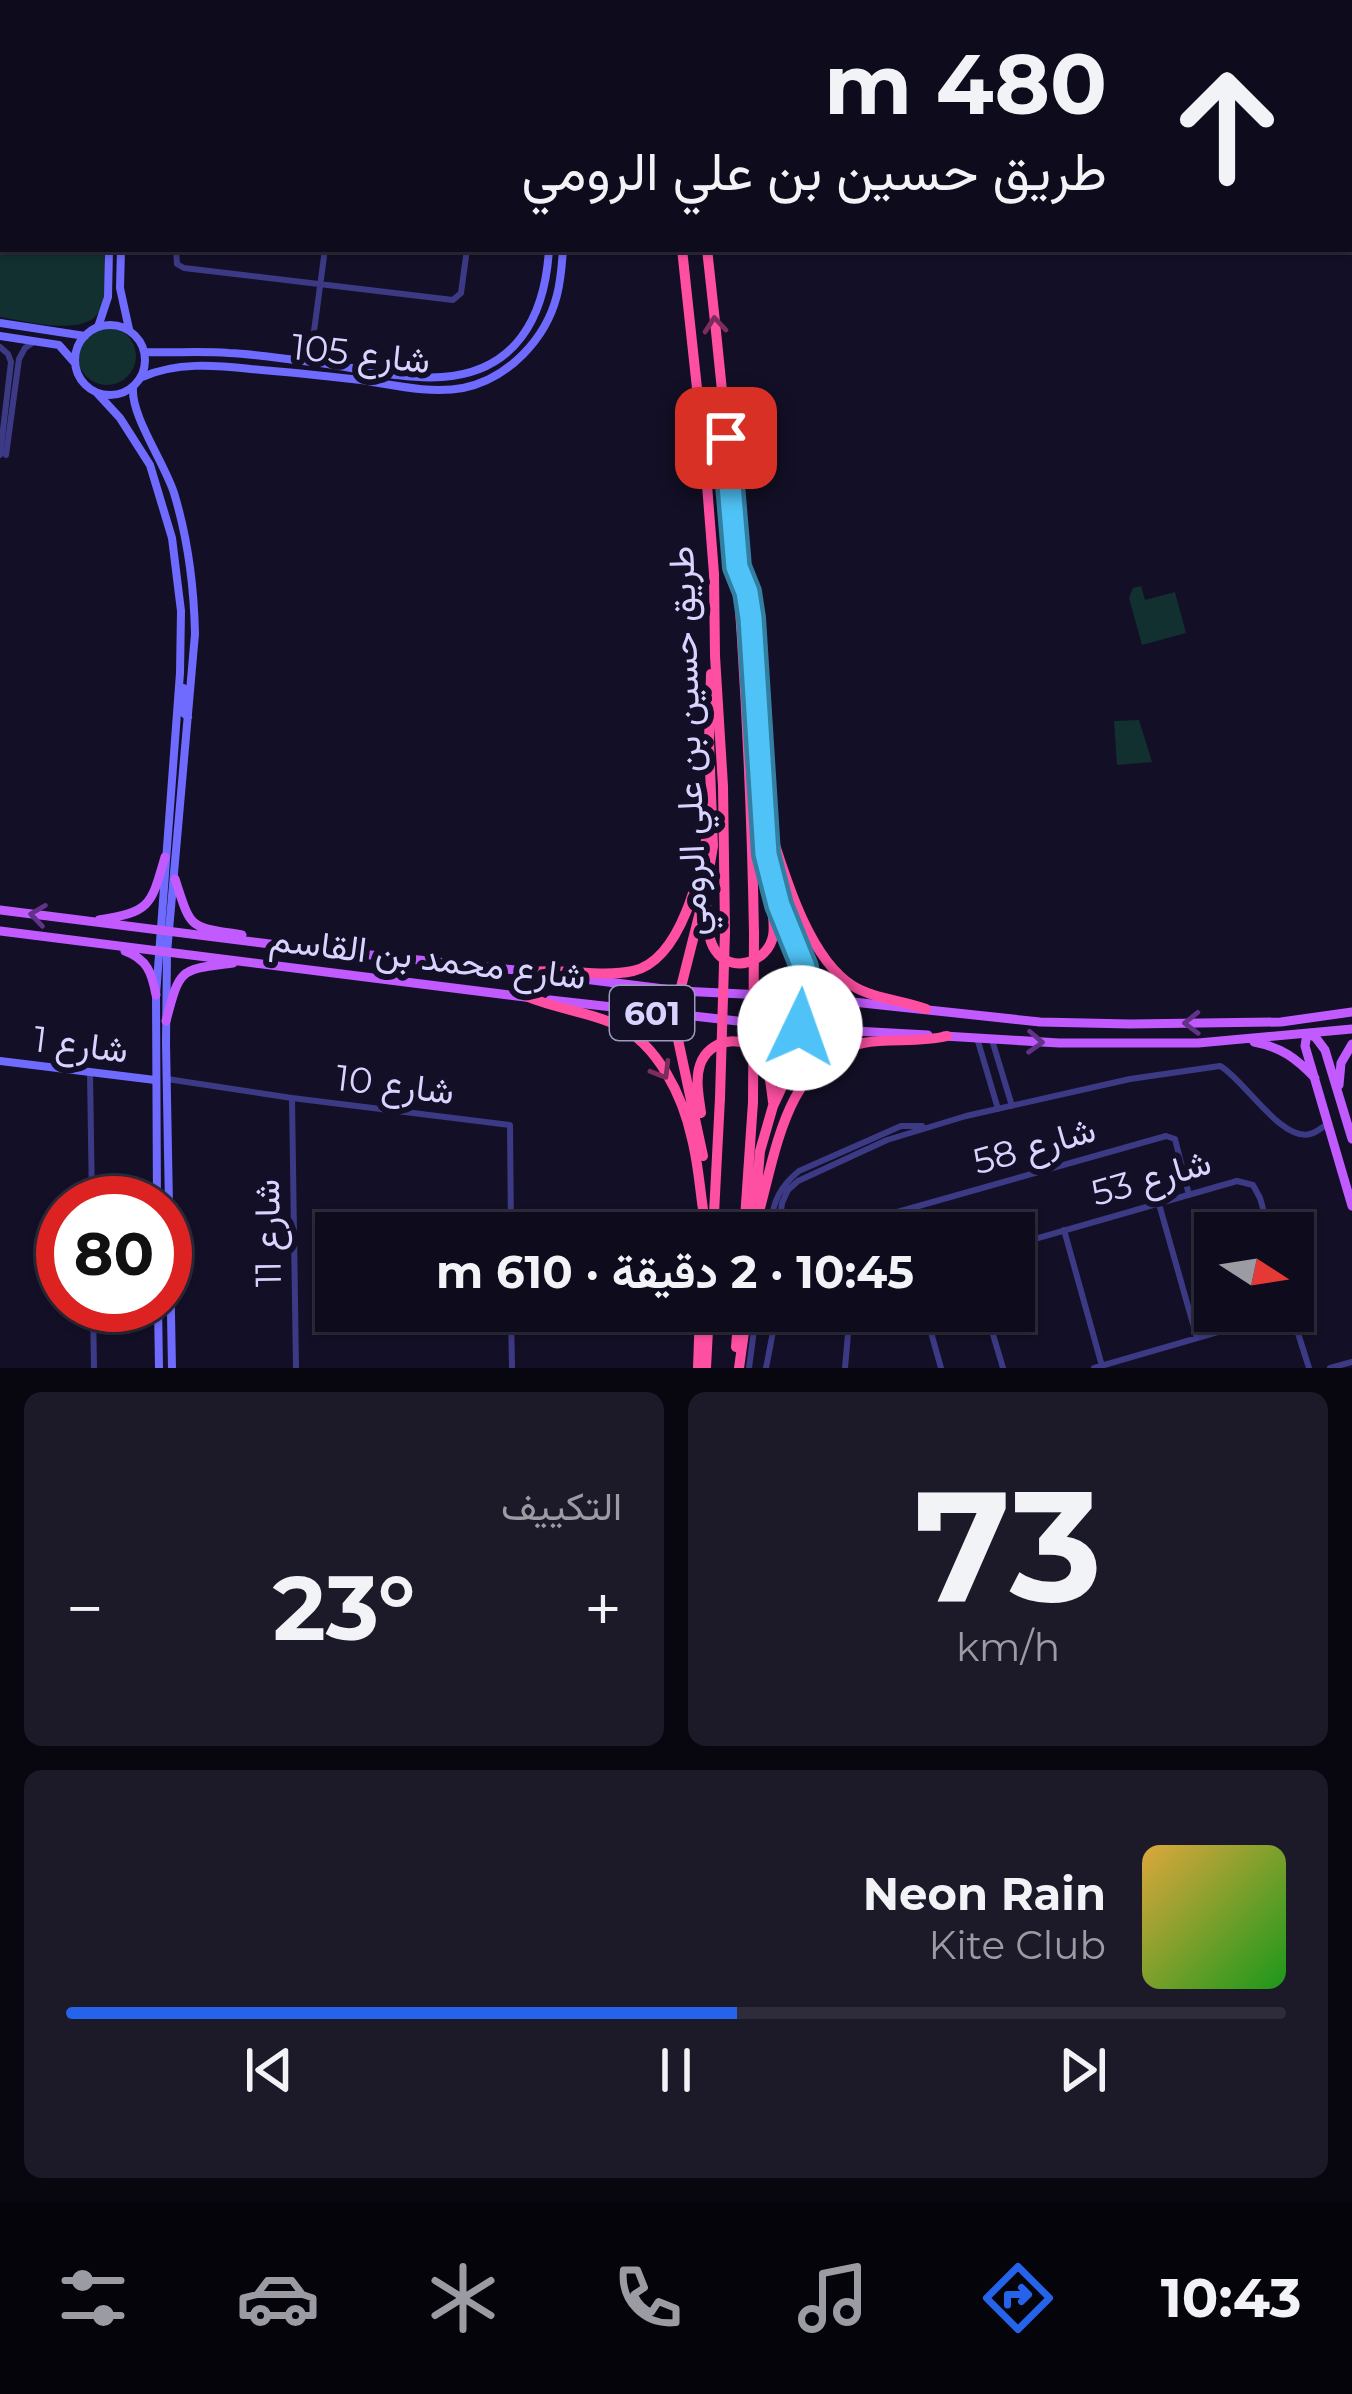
<!DOCTYPE html>
<html lang="ar">
<meta charset="utf-8">
<style>
body{margin:0;font-family:Montserrat,Vazirmatn,sans-serif;background:#1c1929;color:#f1f3f6;direction:rtl;height:100vh;display:flex;flex-direction:column;font-size:45px;white-space:nowrap}
*{box-sizing:border-box;margin:0}
p{font-size:39px;color:#9b9ba3}
.icon{flex:none;width:66px;height:66px;fill:none;stroke:currentColor;stroke-width:2;stroke-linecap:round;stroke-linejoin:round}
.map{position:relative;height:1368px;overflow:hidden;direction:ltr}
.side{display:flex;flex-direction:column;gap:24px;padding:24px;background:#08060f;flex:1}
.side>*{flex:none}
.guide{position:absolute;left:0px;top:0px;width:1353px;height:252px;box-shadow:0 3px 9px #0004,0 0 0 3px #2e2b3b;direction:rtl;background:#0e0b1c;color:#f1f3f6;overflow:hidden}
.needle{width:78px;rotate:102deg}
.fabs{position:absolute;left:1194px;top:1212px;display:grid;gap:24px}
.fabs a{display:grid;place-items:center;width:120px;height:120px;border-radius:0px;background:#0e0b1c;box-shadow:0 3px 9px #0004,0 0 0 3px #2e2b3b;font-size:60px}
.speed{position:absolute;left:36px;top:1176px;display:flex;gap:24px;font-size:60px;font-weight:700;text-align:center}
.speed>*{display:grid;place-content:center;width:156px;height:156px;border-radius:50%;background:#0e0b1c;box-shadow:0 3px 9px #0004,0 0 0 3px #2e2b3b;line-height:1}
.speed .limit{border:18px solid #d22;background:#fff;color:#111}
.pin{position:absolute;display:grid;place-items:center;width:102px;height:102px;color:#fff;margin:-51px;border-radius:24px;box-shadow:0 6px 18px #0006}
.me{position:absolute;width:132px;margin:-66px;rotate:3deg;stroke-linejoin:round;filter:drop-shadow(0 0 9px #0008)}
.turn{display:flex;align-items:center;gap:42px;height:252px;padding:0 48px;font-size:54px}
.turn .icon{width:156px;height:156px;stroke-width:2.5}
.turn b{display:block;font-size:84px;line-height:102px}
.big{font-size:90px;font-weight:700;line-height:1.1}
.side .tile{flex:1;display:flex;flex-direction:column;justify-content:center;gap:18px;min-width:0;padding:0 42px;border-radius:18px;background:#1c1929}
.side .dial{align-items:center;gap:0}
.dial b{font-size:156px;line-height:1}
.song{display:flex;align-items:center;gap:36px}
.cover{width:144px;height:144px;border-radius:18px;background:linear-gradient(135deg,hsl(40 70% 55%),hsl(120 70% 35%))}
.played{height:12px;border-radius:6px;background:linear-gradient(90deg,#2563eb 55%,#2e2b3b 55%)}
.keys{display:flex;justify-content:space-around;direction:ltr}
.heat{display:flex;justify-content:space-between;align-items:center;font-size:66px;direction:ltr}
.side .tiles{flex:1;display:grid;gap:24px;grid-template-columns:1fr 1fr}
.tile:last-child{grid-column:span 2}
.trip{position:absolute;left:315px;top:1212px;width:720px;height:120px;border-radius:0px;background:#0e0b1c;box-shadow:0 3px 9px #0004,0 0 0 3px #2e2b3b;font-weight:700;line-height:120px;text-align:center;direction:rtl}
.tabs{display:flex;height:192px;justify-content:space-around;align-items:center;background:#06040b;color:#9b9ba3}
.tabs .icon{width:84px;height:84px}
.tabs .active{color:#2563eb}
.tabs b{font-size:54px;color:#f1f3f6}
.map>svg:first-child{display:block}
.green{fill:#12302f}
.lines{fill:none;stroke-linecap:round;stroke-linejoin:round}
.street{stroke:#3d3a85;stroke-width:6}
.secondary{stroke:#6f6bff;stroke-width:8}
.primary{stroke:#c25bff;stroke-width:9}
.highway{stroke:#ff4fa3;stroke-width:10}
.highway-bridge{stroke:#ff4fa3;stroke-width:10}
.oneway{stroke:#7d2c5e}
.oneway2{stroke:#623188}
.route-casing{stroke:#337fa1;stroke-width:30}
.route{stroke:#4fc3f7;stroke-width:21}
.labels{text-anchor:middle;stroke-width:12;stroke-linejoin:round;paint-order:stroke}
.shield{fill:#130f26;stroke:#9e99be;stroke-width:3}
.shield-label{font-size:33px;font-weight:bold;fill:#d9d4ff}
.street-label{font-size:36px;fill:#d9d4ff;stroke:#130f26}
</style>
<div class="map">
<svg width="1352" height="1368" viewBox="0 0 1352 1368">
<rect width="100%" height="100%" fill="#130f26"/>
<path class="green" d="M0 0H109V3H3V249H104C104 267 107 291 101 308 89 339 26 321 0 317Z
M78 356a29 29 0 1 1 58 0a29 29 0 1 1-58 0Z
M1141 586 1145 600 1175 592 1186 633 1142 645 1129 598 1133 588Z
M1139 720 1152 762 1117 765 1114 721Z"/>
<g class="lines">
<path class="street" d="M174 0 197 3
M316 3 317 0
M393 3 394 0
M458 3V0
M176 249 177 264 184 268 453 300 461 293 467 249
M0 347 8 354 11 362 0 455
M310 361 325 249
M6 455 19 359 25 348 35 341
M977 1038 998 1109
M992 1040 1012 1106
M90 1072 92 1203
M167 1079 292 1098 510 1125 511 1233
M292 1098 296 1368
M1159 1204 1197 1338
M1064 1230 1102 1366
M773 1233C769 1208 779 1187 799 1171L901 1126H922
M778 1233 782 1203 788 1190 798 1181 887 1140 966 1116 1130 1079 1220 1066C1242 1077 1281 1142 1310 1134 1316 1133 1321 1128 1326 1125
M858 1233 859 1227 869 1220 1166 1136 1175 1139 1189 1195
M1014 1245 1237 1181 1253 1185 1260 1198 1270 1233
M93 1305 94 1368
M511 1311 512 1368
M925 1311 941 1368
M986 1311 1003 1368
M749 1368 754 1330 751 1311
M766 1368 777 1311
M845 1368 850 1311
M1094 1368 1291 1311 1309 1368
M1330 1368 1352 1362"/>
<path class="secondary" d="M554 0 555 3
M568 0V3
M115 3V0
M130 3V0
M121 249 120 288 129 329
M0 323 85 336
M75 360a35 35 0 1 1 70 0a35 35 0 1 1-70 0Z
M98 327 108 297 109 249
M0 336 59 345 74 362
M145 352C173 353 201 351 229 353 254 354 278 358 303 361 347 365 398 380 442 377 516 372 545 317 549 249
M142 377C177 362 213 365 251 369 288 372 325 376 361 380 394 385 430 394 463 388 508 379 546 339 557 295 561 280 562 264 563 249
M133 388C131 416 164 462 174 493 188 539 194 586 195 634L167 953 166 1043 172 1368
M97 393 120 418 150 465 172 538 181 611 180 673 156 995 157 1203
M183 688 181 711 188 717
M0 1061 155 1080
M158 1305 159 1368"/>
<path class="primary" d="M175 879C192 931 188 926 242 935
M0 910 294 947 534 972
M99 920C151 912 151 905 165 857
M0 931 533 998
M125 951C147 959 152 973 156 995
M568 977 680 991 806 997 1040 1022 1130 1024 1281 1022 1352 1012
M550 1000 800 1028 928 1035
M166 1021C180 967 180 970 233 963
M1307 1034 1305 1046 1352 1206
M1311 1035 1316 1038 1325 1050 1352 1139
M944 1036 1059 1043H1198L1352 1029
M1254 1042C1281 1047 1296 1058 1315 1078
M1339 1085 1341 1063 1352 1044"/>
<path class="highway" d="M652 0 653 3
M679 0V3
M682 249 706 472 714 574 715 656 723 786 725 931
M707 249C733 476 750 705 754 933
M742 576 751 618 766 853 779 905 799 949 806 985 797 1055 773 1106 760 1151 753 1233
M769 826C784 873 808 958 853 986 874 999 902 1000 926 1009
M706 903C707 918 707 938 715 950 731 975 768 962 773 936 776 921 770 903 769 888
M530 972C563 968 600 978 633 971 682 960 701 871 708 829
M528 997C557 1009 589 1012 617 1025 658 1044 683 1097 692 1139 699 1166 700 1194 705 1222
M701 1113C699 1097 695 1080 700 1065 709 1038 745 1033 761 1056 770 1069 771 1087 773 1102
M703 1156 677 1035 680 991 706 888 713 846 709 742 711 674
M760 1208C776 1149 789 1057 863 1043 891 1038 919 1043 947 1036
M713 1233 720 1098
M744 1233 753 1102
M736 1347 739 1311
M698 1368 700 1311
M706 1368 709 1311
M739 1368 747 1311"/>
<path class="highway-bridge" d="M720 1098 725 931
M753 1102 754 933"/>
</g>
<defs><path id="oneway-chevron" d="M-2-3.5L2.5 0L-2 3.5" fill="none" stroke-width="1.6" stroke-linecap="round" stroke-linejoin="round" transform="scale(3)"/></defs>
<g class="oneway">
<use href="#oneway-chevron" transform="translate(715 325) rotate(-95)"/>
<use href="#oneway-chevron" transform="translate(662 1071) rotate(59)"/>
</g>
<g class="oneway2">
<use href="#oneway-chevron" transform="translate(38 915) rotate(-172)"/>
<use href="#oneway-chevron" transform="translate(1192 1023) rotate(179)"/>
<use href="#oneway-chevron" transform="translate(1035 1042) rotate(3)"/>
</g>
<g class="lines">
<defs>
<path id="route" d="M726 438 737 567 747 592 751 618 766 854 779 905 804 967 806 998 800 1028"/>
</defs>
<use href="#route" class="route-casing"/>
<use href="#route" class="route"/>
</g>
<g class="labels">
<rect class="shield" x="610" y="986" width="84" height="54" rx="9"/>
<g class="shield-label">
<text x="652" y="1025">601</text>
</g>
<g class="street-label">
<text transform="translate(361 353) rotate(6)" y="13">شارع 105</text>
<text transform="translate(687 741) rotate(-92)" y="13">طريق حسين بن علي الرومي</text>
<text transform="translate(428 957) rotate(7)" y="13">شارع محمد بن القاسم</text>
<text transform="translate(81 1044) rotate(7)" y="13">شارع 1</text>
<text transform="translate(395 1084) rotate(7)" y="13">شارع 10</text>
<text transform="translate(1034 1145) rotate(-16)" y="13">شارع 58</text>
<text transform="translate(1151 1177) rotate(-16)" y="13">شارع 53</text>
<text transform="translate(267 1233) rotate(-91)" y="13">شارع 11</text>
</g>
</g>
</svg>
<div class="fabs">
<a><svg class="needle" viewBox="-14 -14 28 28"><path d="M0-13l5 13h-10z" fill="#e53935"/><path d="M0 13l5-13h-10z" fill="#9b9ba3"/></svg></a>
</div>
<div class="speed"><div class="limit">80</div></div>
<div class="pin" style="left:726px;top:438px;background:#d93025"><svg class="icon" aria-label="arrive" viewBox="0 0 24 24"><path d="M6 21V4h12l-3 4 3 4H6"/></svg></div>
<svg class="me" style="left:800px;top:1028px" viewBox="-20 -20 40 40"><circle r="19" fill="#fff"/><path d="M0-13L10 11 0 6-10 11z" fill="#4fc3f7"/></svg>
<div class="trip">10:45 · 2 دقيقة · 610 m</div>
<div class="guide">
<div class="turn"><svg class="icon" aria-label="ahead" viewBox="0 0 24 24"><path d="M12 20V5M6 11l6-6 6 6"/></svg><div><b>480 m</b>طريق حسين بن علي الرومي</div></div>
</div>
</div>
<section class="side">
<div class="tiles">
<div class="tile dial"><b>73</b><p>km/h</p></div>
<div class="tile"><p>التكييف</p>
<div class="heat"><a>−</a><b class="big">23°</b><a>+</a></div>
</div>
<div class="tile">
<div class="song"><i class="cover"></i><div><b>Neon Rain</b><p>Kite Club</p></div></div>
<div class="played"></div>
<div class="keys"><svg class="icon" aria-label="previous" viewBox="0 0 24 24"><path d="M18 5L8 12l10 7zM5 5v14"/></svg><svg class="icon" aria-label="pause" viewBox="0 0 24 24"><path d="M8 5v14M16 5v14"/></svg><svg class="icon" aria-label="next" viewBox="0 0 24 24"><path d="M6 5l10 7-10 7zM19 5v14"/></svg></div>
</div>
</div>
</section>
<nav class="tabs">
<b>10:43</b>
<svg class="icon active" aria-label="directions" viewBox="0 0 24 24"><path d="M12 3l9 9-9 9-9-9zM9 14v-3h6M13 9l2 2-2 2"/></svg>
<svg class="icon" aria-label="music" viewBox="0 0 24 24"><path d="M9 18V5l10-2v13"/><circle cx="6" cy="18" r="3"/><circle cx="16" cy="16" r="3"/></svg>
<svg class="icon" aria-label="phone" viewBox="0 0 24 24"><path d="M5 4h4l2 5-3 2q2 4 5 5l2-3 5 2v4C11 20 4 13 5 4z"/></svg>
<svg class="icon" aria-label="climate" viewBox="0 0 24 24"><path d="M12 3v18M4 7l16 10M4 17L20 7"/></svg>
<svg class="icon" aria-label="car" viewBox="0 0 24 24"><path d="M5 17H2v-5l4-1 3-4h7l3 4 3 1v5h-3M9 17h6M6 11h13"/><circle cx="7" cy="17" r="2"/><circle cx="17" cy="17" r="2"/></svg>
<svg class="icon" aria-label="filters" viewBox="0 0 24 24"><path d="M4 7h16M4 17h16"/><circle cx="9" cy="7" r="2"/><circle cx="15" cy="17" r="2"/></svg>
</nav>
